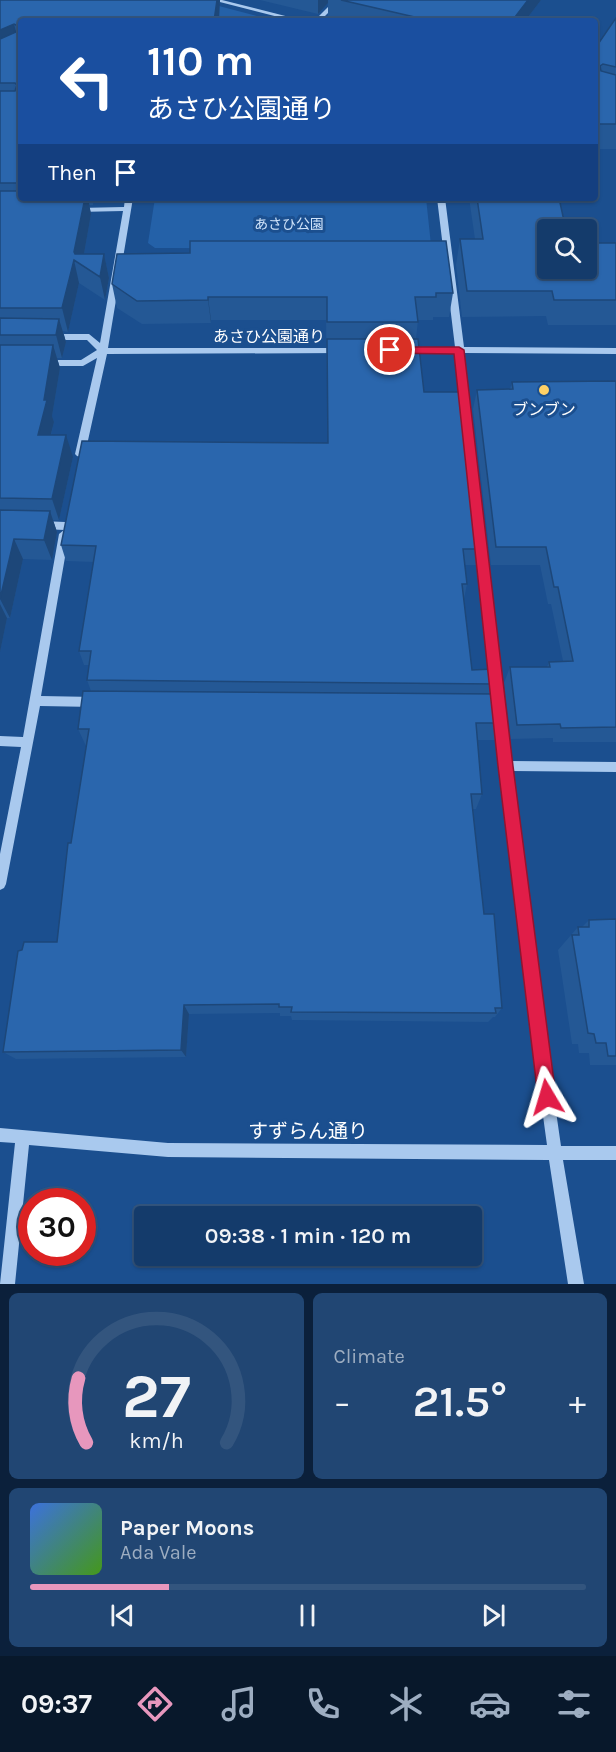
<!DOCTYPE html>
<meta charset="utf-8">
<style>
body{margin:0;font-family:Karla,"Noto Sans JP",sans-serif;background:#214673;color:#f1f3f6;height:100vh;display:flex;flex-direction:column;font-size:22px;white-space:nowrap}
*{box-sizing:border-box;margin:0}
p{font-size:20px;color:#9dadc1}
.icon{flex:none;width:33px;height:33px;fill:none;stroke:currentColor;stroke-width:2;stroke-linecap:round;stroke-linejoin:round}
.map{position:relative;height:1284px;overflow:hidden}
.details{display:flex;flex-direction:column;gap:9px;padding:9px;background:#0b203b;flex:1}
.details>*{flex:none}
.banner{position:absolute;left:18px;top:18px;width:580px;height:183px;border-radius:6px;box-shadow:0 2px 4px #0004,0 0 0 2px #33557e;background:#1a4fa0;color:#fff;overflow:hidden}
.tools{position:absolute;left:537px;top:219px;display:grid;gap:12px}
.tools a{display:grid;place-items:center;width:60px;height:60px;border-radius:6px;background:#143b6b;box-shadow:0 2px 4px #0004,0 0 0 2px #33557e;font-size:30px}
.speed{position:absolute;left:18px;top:1188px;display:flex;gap:12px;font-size:30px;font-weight:700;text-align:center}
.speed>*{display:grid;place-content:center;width:78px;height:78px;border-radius:50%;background:#143b6b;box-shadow:0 2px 4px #0004,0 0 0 2px #33557e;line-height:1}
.speed .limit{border:9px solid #d22;background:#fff;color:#111}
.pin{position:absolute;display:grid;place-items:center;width:51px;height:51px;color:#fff;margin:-26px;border:3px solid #fff;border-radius:50%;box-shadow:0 2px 6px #0007}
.me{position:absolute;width:66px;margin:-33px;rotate:353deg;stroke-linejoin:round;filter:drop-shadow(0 0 4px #0008)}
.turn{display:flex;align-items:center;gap:21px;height:126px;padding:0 30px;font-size:27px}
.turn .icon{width:78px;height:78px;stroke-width:2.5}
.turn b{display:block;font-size:42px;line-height:51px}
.then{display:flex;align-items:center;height:57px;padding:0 30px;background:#0003;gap:12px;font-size:22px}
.big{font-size:45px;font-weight:600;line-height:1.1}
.details .widget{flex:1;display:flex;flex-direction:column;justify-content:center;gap:9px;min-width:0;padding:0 21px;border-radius:9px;background:#214673}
.details .dial{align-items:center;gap:0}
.dial svg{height:156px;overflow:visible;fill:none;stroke:#33557e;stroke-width:7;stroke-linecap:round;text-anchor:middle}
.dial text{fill:#f1f3f6;stroke:none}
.song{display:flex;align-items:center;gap:18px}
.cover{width:72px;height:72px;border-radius:9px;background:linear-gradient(135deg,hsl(220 70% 55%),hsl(100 70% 35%))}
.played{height:6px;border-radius:3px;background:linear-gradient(90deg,#e797bd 25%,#33557e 25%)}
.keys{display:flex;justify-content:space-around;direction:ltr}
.heat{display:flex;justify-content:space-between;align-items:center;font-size:33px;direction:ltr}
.details .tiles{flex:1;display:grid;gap:9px;grid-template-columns:1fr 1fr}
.widget:last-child{grid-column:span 2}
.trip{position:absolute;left:134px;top:1206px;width:348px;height:60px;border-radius:6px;background:#143b6b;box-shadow:0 2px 4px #0004,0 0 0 2px #33557e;font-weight:600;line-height:60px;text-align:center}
.tab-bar{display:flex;height:96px;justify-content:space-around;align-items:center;background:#08182b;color:#9dadc1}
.tab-bar .icon{width:42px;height:42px}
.tab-bar .active{color:#e797bd}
.tab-bar b{font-size:27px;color:#f1f3f6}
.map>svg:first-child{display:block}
.green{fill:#2461a8}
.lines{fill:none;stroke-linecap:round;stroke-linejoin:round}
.minor{fill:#a9c9ee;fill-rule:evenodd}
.wall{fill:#245895}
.shaded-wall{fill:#1d4779}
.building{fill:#2a66ad;stroke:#1d4779;stroke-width:1.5}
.route{fill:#e11d48;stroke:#92132f;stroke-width:1.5}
.poi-dot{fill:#ffd166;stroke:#1b4f8f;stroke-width:2}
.labels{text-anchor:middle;stroke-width:6;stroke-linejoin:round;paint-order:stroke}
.far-park-label{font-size:14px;fill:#cfe3fa;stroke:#1b4f8f}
.street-label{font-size:16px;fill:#fff;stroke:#1b4f8f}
.poi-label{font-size:16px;fill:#fff;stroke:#1b4f8f}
.near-street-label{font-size:20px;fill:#fff;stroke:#1b4f8f}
</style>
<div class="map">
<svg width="616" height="1284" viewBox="0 0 616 1284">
<rect width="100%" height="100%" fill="#1b4f8f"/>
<path class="green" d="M185 0H196L276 21H181Z
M155 198H426L431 245 427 249 155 248 148 243Z"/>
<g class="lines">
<path class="minor" d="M212 0H222L305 21H294Z
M335 0H341L320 21H314Z
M125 198H133L108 348H340L344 351 343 353 107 354 85 454 80 457 77 456 75 454 97 358 83 366H44L40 363 44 360H81L97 350 87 340H52L48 337 52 334H89L100 343 123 211 78 212 74 210 78 208 124 207Z
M437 198H445L464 347 616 348V354L464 353 511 761 616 762V772L512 771 542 1014 561 1146H616V1160H563L584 1284H568L549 1160 168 1157 29 1145 15 1284H0L15 1143 0 1142V1128L168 1143 547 1145C510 882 485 618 456 353H406L402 350 406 347H455Z
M41 521 65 522 70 526 65 530 41 529 36 525Z
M64 530 69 534 41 696 95 697 99 699 100 702 99 705 95 707 40 706 6 884 4 888 0 890V854L21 747 0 746V736L23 737 59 534Z"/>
</g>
<path class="wall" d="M0 0H220V4L21 21V198H94L93 205H89L91 214 84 254H104L109 278 105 300 79 283 68 332 63 331 66 342 62 358H57L60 368 52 416 54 422 51 435 73 457 59 520H53L57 532 52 560 23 559 10 618H7L0 652Z
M260 0H541L525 21H334V17L328 16V3L318 14Z
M616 18V149H596V47Z
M469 198H559L548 268 616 243V325H548L546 316 462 317 456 265 460 239H475Z
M112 284 453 293 449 317H433V320H418L416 339 424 392 480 549 476 565H465L467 584 464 599 472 670 495 684 492 694 502 723 495 740H478L482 794 476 809H473L484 914 502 1008 495 1017H493L488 1022 292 1020 291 1016H280V1013L189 1014 186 1057 16 1059 3 1052 22 950 57 942 71 843 86 746 78 729 91 691 87 680 89 665H84L79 651 94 562 66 561 61 545 328 443 326 320H211V323L142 324 117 308Z
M616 381V742H553V738L511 739 504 683 510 667H547L549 662 563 661 551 604H548L540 565H491L473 409 477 390 510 389 512 382Z
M616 919V1065H590L589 1053H579L578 1044H572L558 950 578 927H582L589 920Z"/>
<path class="shaded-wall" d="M217 0H220L219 21H214Z
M318 0H328V3L318 14Z
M528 0H541L525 21H512Z
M14 24 20 47 0 56V30Z
M85 198H88L91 214 82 265 74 252Z
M104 254 109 278 105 300 100 277Z
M74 260 79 283 68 332 62 308Z
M208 297 211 320V323L208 300Z
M59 319 66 342 62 358 56 335Z
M53 345 60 368 52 416 54 422 45 457 38 435Z
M66 435 73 457 59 520 52 499Z
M50 511 57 532 52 560 44 540Z
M14 539 23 559 10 618 0 599Z
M0 604 7 618 0 652Z
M184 1005 189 1014 186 1057 181 1050Z"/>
<path class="building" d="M0 0H217L214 21H21V183H0V91H15L17 85 15 83H0V39L16 32 18 26 14 24 0 30Z
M341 0H528L512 21H432Z
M616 18V67L603 64 600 66 601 71 616 75V124H596V47Z
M0 191H21V198H85L74 252 75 254H104L100 277 74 260 62 308H0Z
M477 198H559L566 230H548V268H586V243H616V300H554L552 291H467L460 239H483Z
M190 241H446L453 293H436V297H415L418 322H327V297H208V300L137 301 112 284 117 254 190 253Z
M0 318 59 319 56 335H0Z
M327 339H418L424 392H463L480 549H463L467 584H462L472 670 494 669 495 684 87 680 91 651H79L96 546 61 545 82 441 328 443Z
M0 345H53L44 400H47L38 435H66L52 499 0 498Z
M616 381V727L561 728 560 724 517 725 510 667H550L549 662 573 661 558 587H554L546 547H496L477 390 513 389 512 382Z
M0 510 50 511 44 540 14 539 0 599Z
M83 691 498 694 502 723H476L482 794H471L484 914H494L502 1008H495L496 1013 291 1012 292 1007H279V1004L184 1005 181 1050 3 1052 18 951 22 950 24 942H57L68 843H71L89 729H78Z
M616 919V1056H608L606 1043H596L594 1034 588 1033 572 935H579L578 927H589V920Z"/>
<path class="route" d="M390 347H459L464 350 513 766 556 1097 553 1103 547 1106 540 1103 538 1097 498 766 454 354 386 353V348Z"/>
<circle class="poi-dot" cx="544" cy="390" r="6"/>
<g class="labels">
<g class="far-park-label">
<text x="289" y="229">あさひ公園</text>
</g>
<g class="street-label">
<text x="269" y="342">あさひ公園通り</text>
</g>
<g class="poi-label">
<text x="544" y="415">ブンブン</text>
</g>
<g class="near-street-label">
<text x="308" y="1138">すずらん通り</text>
</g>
</g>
</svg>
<div class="tools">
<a><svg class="icon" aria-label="search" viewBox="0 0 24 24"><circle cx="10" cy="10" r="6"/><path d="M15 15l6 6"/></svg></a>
</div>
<div class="speed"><div class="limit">30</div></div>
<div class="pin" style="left:390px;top:350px;background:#d93025"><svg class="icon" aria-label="arrive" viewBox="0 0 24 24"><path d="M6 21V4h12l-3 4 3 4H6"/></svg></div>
<svg class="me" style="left:547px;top:1097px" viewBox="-20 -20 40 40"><path d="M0-17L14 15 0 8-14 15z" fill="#e11d48" stroke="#fff" stroke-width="4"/></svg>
<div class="trip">09:38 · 1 min · 120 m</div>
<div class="banner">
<div class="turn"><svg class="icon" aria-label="left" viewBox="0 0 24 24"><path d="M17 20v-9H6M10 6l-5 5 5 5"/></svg><div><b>110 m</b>あさひ公園通り</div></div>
<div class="then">Then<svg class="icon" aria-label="arrive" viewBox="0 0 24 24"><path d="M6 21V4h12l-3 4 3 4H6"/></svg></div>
</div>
</div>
<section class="details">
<div class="tiles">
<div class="widget dial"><svg viewBox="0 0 100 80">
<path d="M14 69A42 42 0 1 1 86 69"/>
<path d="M14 69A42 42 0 0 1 10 36" stroke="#e797bd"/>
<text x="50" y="56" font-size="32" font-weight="700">27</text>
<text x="50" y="72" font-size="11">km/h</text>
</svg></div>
<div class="widget"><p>Climate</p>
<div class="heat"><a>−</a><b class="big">21.5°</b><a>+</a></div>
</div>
<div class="widget">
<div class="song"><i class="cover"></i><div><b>Paper Moons</b><p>Ada Vale</p></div></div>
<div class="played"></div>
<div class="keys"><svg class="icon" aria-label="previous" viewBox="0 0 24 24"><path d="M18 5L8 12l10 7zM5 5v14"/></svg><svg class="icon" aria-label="pause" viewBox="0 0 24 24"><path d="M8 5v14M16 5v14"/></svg><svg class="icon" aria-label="next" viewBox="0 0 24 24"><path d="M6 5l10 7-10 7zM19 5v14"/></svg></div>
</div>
</div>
</section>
<nav class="tab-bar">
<b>09:37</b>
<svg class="icon active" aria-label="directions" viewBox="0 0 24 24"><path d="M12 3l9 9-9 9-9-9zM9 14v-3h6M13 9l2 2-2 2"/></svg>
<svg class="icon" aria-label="music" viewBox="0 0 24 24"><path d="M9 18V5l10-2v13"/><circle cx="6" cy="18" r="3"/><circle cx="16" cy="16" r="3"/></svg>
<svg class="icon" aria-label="phone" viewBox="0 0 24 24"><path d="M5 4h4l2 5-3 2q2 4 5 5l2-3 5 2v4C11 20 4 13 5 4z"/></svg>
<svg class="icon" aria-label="climate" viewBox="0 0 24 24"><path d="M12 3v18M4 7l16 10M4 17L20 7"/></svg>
<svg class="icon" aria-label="car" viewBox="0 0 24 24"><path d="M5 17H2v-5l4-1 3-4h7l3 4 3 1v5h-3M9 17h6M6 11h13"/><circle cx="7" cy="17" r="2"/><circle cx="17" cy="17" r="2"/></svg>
<svg class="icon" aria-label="filters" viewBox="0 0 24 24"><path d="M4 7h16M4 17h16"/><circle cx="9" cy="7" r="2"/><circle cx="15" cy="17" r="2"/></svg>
</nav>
